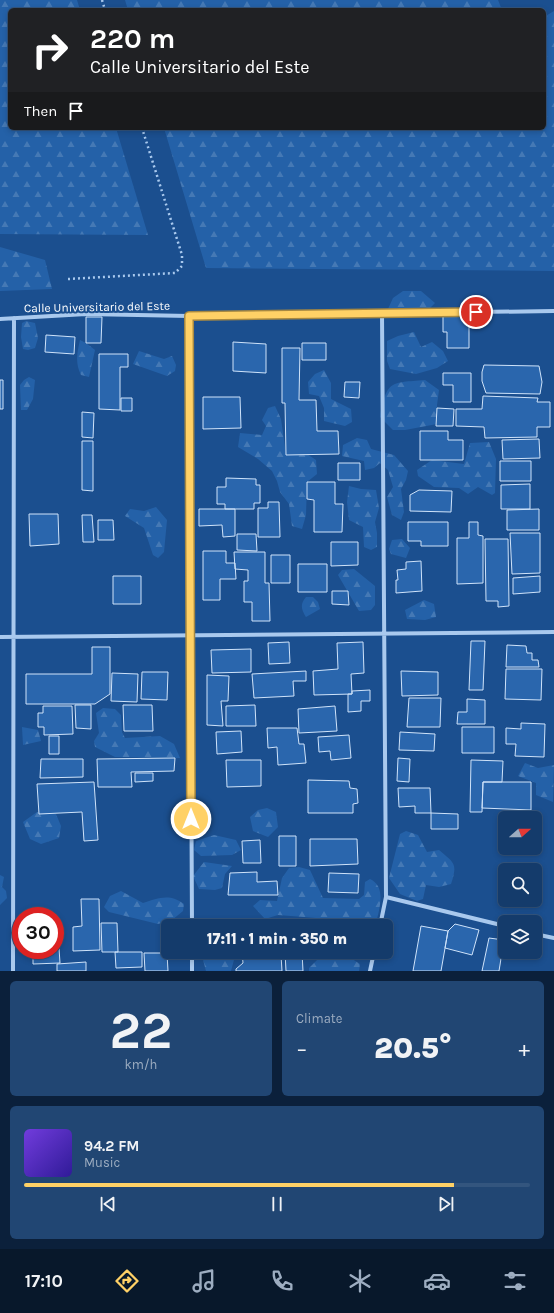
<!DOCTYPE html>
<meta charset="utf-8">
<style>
body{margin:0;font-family:Karla,sans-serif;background:#214673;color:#f1f3f6;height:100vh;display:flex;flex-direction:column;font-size:15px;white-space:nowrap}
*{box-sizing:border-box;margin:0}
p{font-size:13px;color:#9dadc1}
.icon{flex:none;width:22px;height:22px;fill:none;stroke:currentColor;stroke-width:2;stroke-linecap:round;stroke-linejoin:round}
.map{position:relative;height:971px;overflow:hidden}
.side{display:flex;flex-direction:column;gap:10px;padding:10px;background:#0b203b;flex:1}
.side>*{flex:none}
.guide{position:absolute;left:8px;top:8px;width:538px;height:122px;border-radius:6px;box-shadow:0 2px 6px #0003,0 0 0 1px #33557e;background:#202124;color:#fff;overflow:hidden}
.needle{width:26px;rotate:69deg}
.tools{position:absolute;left:498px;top:811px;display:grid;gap:8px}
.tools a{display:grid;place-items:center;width:44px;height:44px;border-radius:6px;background:#143b6b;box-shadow:0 2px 6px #0003,0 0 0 1px #33557e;font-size:20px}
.speed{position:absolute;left:12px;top:907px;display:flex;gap:8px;font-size:20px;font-weight:700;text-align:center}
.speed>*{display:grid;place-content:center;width:52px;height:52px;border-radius:50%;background:#143b6b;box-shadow:0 2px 6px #0003,0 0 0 1px #33557e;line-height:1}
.speed .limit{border:6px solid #d22;background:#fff;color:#111}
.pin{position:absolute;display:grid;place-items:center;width:34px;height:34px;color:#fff;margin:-17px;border:2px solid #fff;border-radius:50%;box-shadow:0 1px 4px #0007}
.me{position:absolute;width:44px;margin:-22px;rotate:0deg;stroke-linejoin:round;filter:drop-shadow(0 0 3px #0008)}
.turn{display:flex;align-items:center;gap:14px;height:84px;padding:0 16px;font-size:18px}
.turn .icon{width:52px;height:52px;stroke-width:2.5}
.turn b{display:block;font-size:28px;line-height:34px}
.then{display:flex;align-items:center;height:38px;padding:0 16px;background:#0003;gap:8px;font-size:15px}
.big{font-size:30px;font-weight:800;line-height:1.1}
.side .widget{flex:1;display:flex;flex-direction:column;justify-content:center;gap:6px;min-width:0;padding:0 14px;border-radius:6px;background:#214673}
.side .dial{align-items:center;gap:0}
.dial b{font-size:52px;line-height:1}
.song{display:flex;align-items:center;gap:12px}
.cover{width:48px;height:48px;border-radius:6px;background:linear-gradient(135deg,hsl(260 70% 55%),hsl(250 70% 35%))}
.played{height:4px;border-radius:2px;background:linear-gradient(90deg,#ffd166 85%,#33557e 85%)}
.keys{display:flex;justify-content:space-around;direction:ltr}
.heat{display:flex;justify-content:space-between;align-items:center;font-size:22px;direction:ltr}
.side .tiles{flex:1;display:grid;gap:10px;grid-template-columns:1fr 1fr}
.widget:last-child{grid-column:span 2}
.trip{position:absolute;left:161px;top:919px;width:232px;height:40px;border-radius:6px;background:#143b6b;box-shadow:0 2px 6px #0003,0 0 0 1px #33557e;font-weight:800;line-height:40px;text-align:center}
.menu{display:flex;height:64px;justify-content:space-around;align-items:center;background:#08182b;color:#9dadc1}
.menu .icon{width:28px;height:28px}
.menu .selected{color:#ffd166}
.menu b{font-size:18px;color:#f1f3f6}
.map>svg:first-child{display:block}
.forest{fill:url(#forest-firs)}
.building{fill:#2a66ad;stroke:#cfe3fa}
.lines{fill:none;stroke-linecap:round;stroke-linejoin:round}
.path{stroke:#a9c9ee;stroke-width:2.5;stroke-dasharray:2 3;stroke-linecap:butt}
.minor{stroke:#a9c9ee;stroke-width:4}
.route-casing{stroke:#a68842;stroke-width:10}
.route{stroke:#ffd166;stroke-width:7}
.labels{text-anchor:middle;stroke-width:4;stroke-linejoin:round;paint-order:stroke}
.street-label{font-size:12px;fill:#fff;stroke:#1b4f8f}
</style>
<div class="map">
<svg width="554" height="971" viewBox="0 0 554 971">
<defs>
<pattern id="forest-firs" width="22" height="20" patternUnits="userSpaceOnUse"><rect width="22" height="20" fill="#2461a8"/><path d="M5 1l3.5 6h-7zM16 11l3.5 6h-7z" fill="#4579b5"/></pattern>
</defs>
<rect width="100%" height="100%" fill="#1b4f8f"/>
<path class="forest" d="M0 0H77L80 10H10V128H116L148 235 0 234Z
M125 0H498L502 10H128Z
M554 11V271L206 268 164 128H544V17Z
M0 247 45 260 52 289 0 291Z
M403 291H421L435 303 425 313 400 315 388 309 393 298Z
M26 321 35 323 38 338 35 348 28 350 23 349 21 337 22 323Z
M414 332 421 347 432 342 443 351 448 361 437 368 416 374 390 369 387 361V341L398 336Z
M80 340 86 343 95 350 89 377 81 375C75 363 77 353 80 340Z
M139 351 164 359 172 356 176 365 175 371 167 376 133 364Z
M324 370 331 383V399L351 409 352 422 345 426 324 421V408L319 396 309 394 308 382 315 374Z
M29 377 35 380 33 399 27 410H21L20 385 24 380Z
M425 380 439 390 437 405V424L405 430H393L380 417C387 380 390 383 425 380Z
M275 406 281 419 286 454H307L316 460 317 474 307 482 306 515 302 529 292 526 289 504 280 492 277 481 272 471 258 459 238 447 240 433 262 435 266 426 262 420 268 408Z
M357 438 367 440 371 449 394 455 408 471 406 480 401 489 404 512 401 520 392 515 387 497 393 487 388 470 380 463 374 468 365 470 364 461 342 456 343 445Z
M489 442 496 459 495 493 492 495 478 487 468 494 459 488 434 487 418 476 417 470 432 460 464 464 470 443Z
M349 486 361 489 376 490 379 508 375 522 377 533V547L371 550 364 547 363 527 349 520 347 502Z
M156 507 167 520 164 552 158 558 153 555 144 528 125 516 130 509 144 511Z
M402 539 410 548 406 558 391 554 389 549 392 540Z
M354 569 375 586V605L371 610 359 611 338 575 342 570Z
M306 597H313L318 602 320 609 306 617C301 609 300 604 306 597Z
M424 600 434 604 436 617 425 620 407 619 405 610Z
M103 708 115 709 121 715 122 732 125 738 160 736 174 744 180 758 115 757 95 747 94 741 99 733 96 713Z
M22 727 38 730 41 741 23 745Z
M525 763 538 768 554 765 553 802 536 795V783L518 776Z
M267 808 276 812 278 827 268 837 253 831 250 817 258 810Z
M37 812 56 814 61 826 59 838 41 844 30 839 23 822Z
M406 831 418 835 427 852 439 850C454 863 458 863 451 884L439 887 426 885 423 899 417 901 400 894 389 878 400 834Z
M214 835 236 840 241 850 232 855 201 856 194 850 196 841Z
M204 862 232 866 225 874 222 888 215 890 199 889 193 876Z
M299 867 310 870 323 898 359 899 364 895 365 882 370 879C387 887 379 909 376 924L374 926H330L329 919 278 915 265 919 253 906 260 900 277 901 282 878 289 868Z
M0 875 4 877 2 887 6 891 7 898 0 905Z
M121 891 143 903C158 898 170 893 184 904L183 911 172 920 158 924 109 912 104 907 110 896Z
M201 952H232L235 956 231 971H206Z
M330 955 349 957 360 964 359 971H309V968L318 959Z"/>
<path class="building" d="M443 316H469V348H447V332H443Z
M86 317H102L101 343H86Z
M46 335 75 337 74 354 45 352Z
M233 342 266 344V373L233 371Z
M302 343H326V360H302Z
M282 348H300L299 400H316L317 431H338L339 454 286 455 285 403H282Z
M99 354H128V367H120V410L99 409Z
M484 365 539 366 542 382 540 394 486 393 482 381V372Z
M443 373H471V402H453V385H443Z
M0 380H3V409H0Z
M345 382H360L359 398 344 397Z
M483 396 538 398 537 402H550V427H537V437L485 438 484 427 456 426V409H482Z
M203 397H240L241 428 203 429Z
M121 398H132V411H121Z
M437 408 454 409 453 426H436Z
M82 412 94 413 93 438 82 437Z
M420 431H448V440H463V460H420Z
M539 439 540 458 503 459 502 440Z
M82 441H93V491L82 490Z
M500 461H531V481H500Z
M338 463H360V480H338Z
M226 478 256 479V485H260V503H254V509H225V504H217V487H226Z
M307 482H335V504H343L342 532H314V500L307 499Z
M530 484V509H501V485Z
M419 490 452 491 451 512 410 511V495Z
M268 502H279L280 537H258V508H268Z
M199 509H235V536L223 537 222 525 199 526Z
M539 509V530H507V510Z
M29 514H58L59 544 30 546Z
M82 515H92L94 542H83Z
M98 520H113L114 540H98Z
M408 522H448V546H421V541H408Z
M469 522H478V535L483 536V583L457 584V538H469Z
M510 533H540V573L512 574Z
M237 534H256L257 551 237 550Z
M485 539H508L509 606 498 607V601H486Z
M331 542H358V565L331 566Z
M203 551H226V563H235L236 579H220V600H203Z
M234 552H265V583H269L270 621H252V602H244V581H248V570L235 569Z
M271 555H290V583H271Z
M421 561 422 591 396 593V580H398L397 570 406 569V562Z
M298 564H327V592H298Z
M113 576H141V604H113Z
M540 576V592L513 594V578Z
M332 591H348L349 605 332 604Z
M471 641H485L483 690H469Z
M289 642 290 663 269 664 268 643Z
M363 642 364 673 351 674 352 694 314 695 313 671 338 669 337 643Z
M507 645 526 646 527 653H532V660H538L539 667H506Z
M92 647H110V694L95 704H26V674H92Z
M251 649V672L212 673 211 650Z
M506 669H542L541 700 505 699Z
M306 671V681H293L294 696 254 698 252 674Z
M401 671 438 672V695L402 696Z
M142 672H168L167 700 141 699Z
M112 673 138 674 137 702 111 701Z
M207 675 229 676 228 701H221L223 726 207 725Z
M370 690V701H361V711L348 712V694H352V691Z
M409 698H441L440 727H407Z
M467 699 485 700V724H457L458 712H467Z
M75 705H91V729L76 728Z
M123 705H152L153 731H124Z
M255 705 256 726H226V706Z
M43 706H72L73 734 44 735V727H38V713H43Z
M335 706 337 731 299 733 298 709Z
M521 723 545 724 544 757 515 756 516 744H506V728L521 729Z
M462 727H494V753H462Z
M267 728H297L299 744H304L306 763 278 765 277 747 268 748Z
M241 731 242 752 217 754 216 732Z
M400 732 435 734 434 751 399 750Z
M349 735 351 758 331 760 330 751 319 752 318 737Z
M49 736H59V754H49Z
M175 758 174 771 131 772 132 787H98L97 759Z
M398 758 410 759 409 782 397 781Z
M41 759H83V777L40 778Z
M226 760H261V786L227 787Z
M471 760 503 761 502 782H483L482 812H470Z
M135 773H153V781L135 782Z
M308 780 349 781 350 788 357 789 358 803 353 804V813H308Z
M94 782 98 840 84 841 82 812 39 814 37 784Z
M483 782H531V810L482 808Z
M398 788H430L431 813H415V806L399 807Z
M431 813 458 814V829H431Z
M279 836H296V866H279Z
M310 839H357L358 864 310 866Z
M260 840 261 863H243L242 841Z
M257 872V882L277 881 278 895H228L230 873Z
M329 873 359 874 358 893 328 892Z
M81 899H99L100 950 73 951V927L82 926Z
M34 913H48V916H34Z
M287 921V926H241L240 924Z
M101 923H117L118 952H102Z
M296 924H322V926H296Z
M455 924 479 930 472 955 445 948 448 931Z
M421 926 448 931 441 971H413Z
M489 938 504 940 499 971H482Z
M55 948H59L60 963 33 964V950H55Z
M115 952H142V967L116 968Z
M242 952H289V954L281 955 282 971H236V969L243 963Z
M285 952H302L303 971H286Z
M144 953H167L168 971H145Z
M86 962V971H57V964Z"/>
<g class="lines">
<path class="path" d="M102 0 105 10
M68 279 175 273 182 266V255L142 128"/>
<path class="minor" d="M189 316 192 926
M0 319 86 314 189 316 554 311
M0 637 554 632
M386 897 505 926
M380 926 386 897 382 313
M535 934 554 938
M192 952V971
M13 971 14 318
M370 971 374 952"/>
</g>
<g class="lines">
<defs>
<path id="route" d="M191 819 189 316 476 312"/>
</defs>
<use href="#route" class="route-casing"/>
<use href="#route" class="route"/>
</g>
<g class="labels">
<g class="street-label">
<text transform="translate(97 307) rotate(-1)" y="4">Calle Universitario del Este</text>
</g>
</g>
</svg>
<div class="tools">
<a><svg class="needle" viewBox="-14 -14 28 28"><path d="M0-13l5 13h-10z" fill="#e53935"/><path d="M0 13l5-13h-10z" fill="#9dadc1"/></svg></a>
<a><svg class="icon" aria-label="search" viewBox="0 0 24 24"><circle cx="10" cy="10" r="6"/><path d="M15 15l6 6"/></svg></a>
<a><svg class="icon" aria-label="layers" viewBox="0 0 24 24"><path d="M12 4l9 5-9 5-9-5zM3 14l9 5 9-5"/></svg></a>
</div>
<div class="speed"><div class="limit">30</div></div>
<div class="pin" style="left:476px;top:312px;background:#d93025"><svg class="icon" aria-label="arrive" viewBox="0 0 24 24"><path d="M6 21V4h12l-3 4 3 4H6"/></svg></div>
<svg class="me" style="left:191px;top:819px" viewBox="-20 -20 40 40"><circle r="17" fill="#ffd166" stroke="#fff" stroke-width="3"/><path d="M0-11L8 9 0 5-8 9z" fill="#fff"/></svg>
<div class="trip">17:11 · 1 min · 350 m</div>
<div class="guide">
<div class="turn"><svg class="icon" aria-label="right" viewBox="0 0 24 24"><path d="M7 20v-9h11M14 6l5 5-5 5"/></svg><div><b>220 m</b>Calle Universitario del Este</div></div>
<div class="then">Then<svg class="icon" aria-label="arrive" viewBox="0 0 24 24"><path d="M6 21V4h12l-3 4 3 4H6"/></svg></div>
</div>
</div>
<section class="side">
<div class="tiles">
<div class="widget dial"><b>22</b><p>km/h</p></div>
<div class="widget"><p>Climate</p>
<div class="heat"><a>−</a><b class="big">20.5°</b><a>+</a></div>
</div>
<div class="widget">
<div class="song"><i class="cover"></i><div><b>94.2 FM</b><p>Music</p></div></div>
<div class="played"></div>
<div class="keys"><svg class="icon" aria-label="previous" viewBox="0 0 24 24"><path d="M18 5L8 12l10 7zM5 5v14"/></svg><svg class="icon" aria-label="pause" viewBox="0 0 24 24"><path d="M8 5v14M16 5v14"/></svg><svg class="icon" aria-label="next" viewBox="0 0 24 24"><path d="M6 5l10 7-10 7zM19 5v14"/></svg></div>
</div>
</div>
</section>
<nav class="menu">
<b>17:10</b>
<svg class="icon selected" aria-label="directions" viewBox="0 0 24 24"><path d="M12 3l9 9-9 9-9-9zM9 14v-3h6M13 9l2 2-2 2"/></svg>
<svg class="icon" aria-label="music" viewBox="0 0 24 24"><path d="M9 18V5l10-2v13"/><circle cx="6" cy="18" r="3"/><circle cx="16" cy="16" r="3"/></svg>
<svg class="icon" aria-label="phone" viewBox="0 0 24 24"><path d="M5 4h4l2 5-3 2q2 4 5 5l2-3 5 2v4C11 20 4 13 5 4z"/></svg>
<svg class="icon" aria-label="climate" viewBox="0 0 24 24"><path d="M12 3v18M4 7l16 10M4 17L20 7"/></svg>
<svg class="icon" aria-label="car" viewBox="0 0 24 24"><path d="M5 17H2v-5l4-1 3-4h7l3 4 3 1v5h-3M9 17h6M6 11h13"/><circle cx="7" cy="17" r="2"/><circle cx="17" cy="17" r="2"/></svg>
<svg class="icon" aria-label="filters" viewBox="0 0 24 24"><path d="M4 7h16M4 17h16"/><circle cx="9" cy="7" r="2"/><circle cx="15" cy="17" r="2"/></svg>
</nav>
